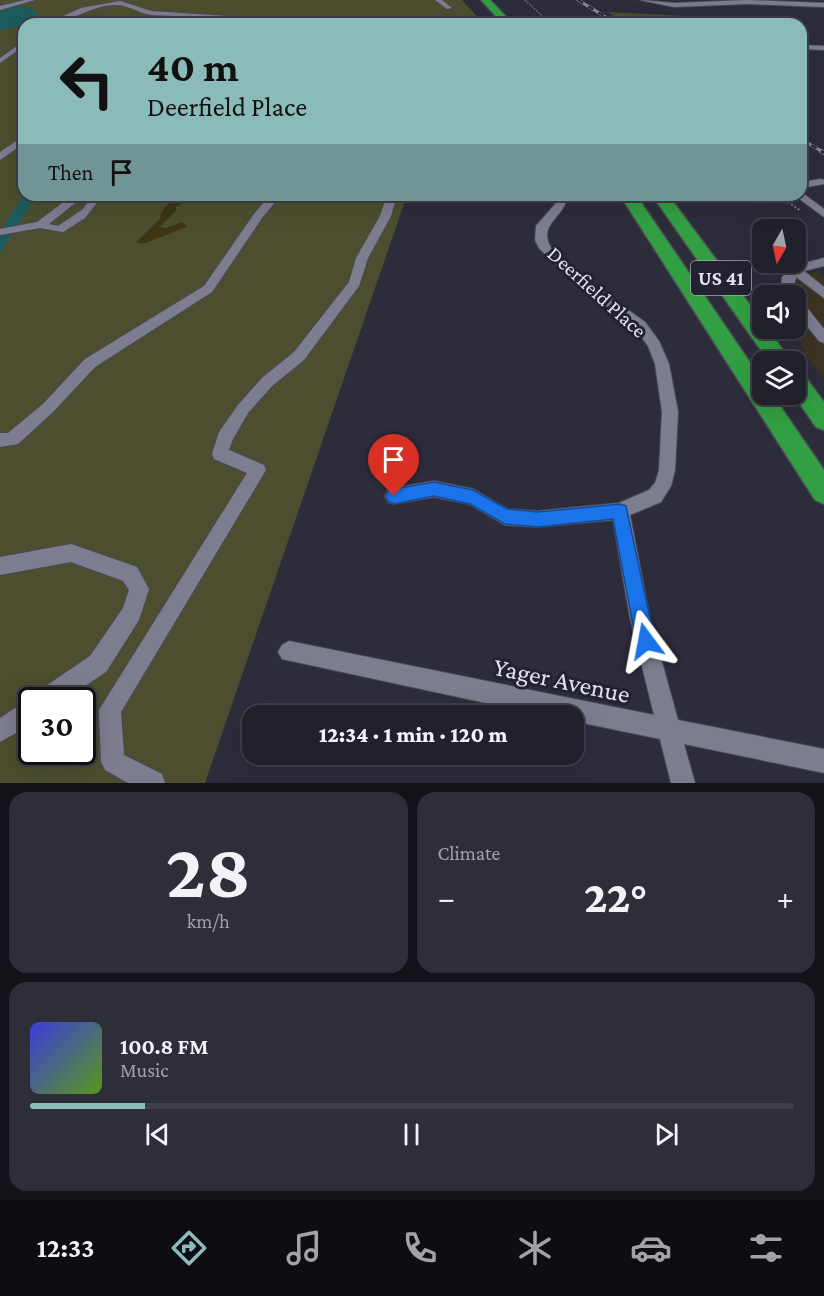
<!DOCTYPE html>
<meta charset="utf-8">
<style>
body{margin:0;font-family:"Crimson Pro",serif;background:#2d2e38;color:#f1f3f6;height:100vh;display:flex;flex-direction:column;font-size:22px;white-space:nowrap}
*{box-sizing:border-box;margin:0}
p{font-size:20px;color:#a2a3a9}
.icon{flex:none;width:33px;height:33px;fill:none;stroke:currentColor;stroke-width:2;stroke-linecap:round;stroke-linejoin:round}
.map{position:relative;height:783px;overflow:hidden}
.details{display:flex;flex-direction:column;gap:9px;padding:9px;background:#121218;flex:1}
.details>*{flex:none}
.banner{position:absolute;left:18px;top:18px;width:789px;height:183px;border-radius:18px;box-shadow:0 6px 24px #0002,0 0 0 2px #3e3e48;background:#8bbbb9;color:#111;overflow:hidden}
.needle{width:39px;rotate:189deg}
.fabs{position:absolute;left:752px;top:219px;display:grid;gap:12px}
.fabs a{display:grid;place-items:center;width:54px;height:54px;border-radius:12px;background:#21212c;box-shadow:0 6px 24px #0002,0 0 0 2px #3e3e48;font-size:30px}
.speed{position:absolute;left:18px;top:687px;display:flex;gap:12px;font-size:30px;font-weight:700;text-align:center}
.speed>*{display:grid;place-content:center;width:78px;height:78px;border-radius:50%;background:#21212c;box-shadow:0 6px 24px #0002,0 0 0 2px #3e3e48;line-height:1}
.speed .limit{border:3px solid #111;border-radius:9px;background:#fff;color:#111}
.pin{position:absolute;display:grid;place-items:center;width:51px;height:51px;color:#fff;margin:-62px -26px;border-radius:50% 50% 50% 0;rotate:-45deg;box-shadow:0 0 6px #0007}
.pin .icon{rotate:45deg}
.me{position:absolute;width:66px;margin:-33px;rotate:347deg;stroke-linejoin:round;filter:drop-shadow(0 0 4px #0008)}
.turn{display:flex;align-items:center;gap:21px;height:126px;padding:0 30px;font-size:27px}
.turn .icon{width:78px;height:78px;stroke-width:2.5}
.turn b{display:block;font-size:42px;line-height:51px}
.then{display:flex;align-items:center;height:57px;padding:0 30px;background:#0003;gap:12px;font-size:22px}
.big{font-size:45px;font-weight:800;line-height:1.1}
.details .tile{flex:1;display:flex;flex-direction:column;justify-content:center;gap:9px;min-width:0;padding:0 21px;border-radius:18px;background:#2d2e38}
.details .dial{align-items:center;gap:0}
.dial b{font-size:78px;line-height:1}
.song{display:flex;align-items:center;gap:18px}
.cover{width:72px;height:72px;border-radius:9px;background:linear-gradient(135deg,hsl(240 70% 55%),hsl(90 70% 35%))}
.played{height:6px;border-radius:3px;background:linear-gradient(90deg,#8bbbb9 15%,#3e3e48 15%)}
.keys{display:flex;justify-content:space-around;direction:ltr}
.heat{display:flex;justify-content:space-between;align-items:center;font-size:33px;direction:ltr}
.details .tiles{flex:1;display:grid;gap:9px;grid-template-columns:1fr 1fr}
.tile:last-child{grid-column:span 2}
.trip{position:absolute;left:242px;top:705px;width:342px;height:60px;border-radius:18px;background:#21212c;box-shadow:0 6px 24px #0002,0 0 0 2px #3e3e48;font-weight:800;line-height:60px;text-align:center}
.tabs{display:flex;height:96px;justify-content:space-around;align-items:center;background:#0d0d12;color:#a2a3a9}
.tabs .icon{width:42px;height:42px}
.tabs .on{color:#8bbbb9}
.tabs b{font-size:27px;color:#f1f3f6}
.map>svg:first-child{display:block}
.commercial{fill:#3b3423}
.green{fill:#4c4e2f;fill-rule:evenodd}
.sand{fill:#3d3514}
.water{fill:#1c5c5e}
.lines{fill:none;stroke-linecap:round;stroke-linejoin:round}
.minor-casing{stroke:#4a4a57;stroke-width:2}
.highway-casing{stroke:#4a4a57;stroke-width:3}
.path-far1{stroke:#737481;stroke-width:1.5;stroke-dasharray:1.5 1.5;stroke-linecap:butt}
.path{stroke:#737481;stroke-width:2;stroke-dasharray:2 2;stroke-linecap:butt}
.minor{fill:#7d7d90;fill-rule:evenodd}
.highway{fill:#329f42;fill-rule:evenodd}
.rail-far1-casing{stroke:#888995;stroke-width:3}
.rail-casing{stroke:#888995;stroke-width:4.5}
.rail-far1{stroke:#222231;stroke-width:2;stroke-dasharray:6;stroke-linecap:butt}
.rail{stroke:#222231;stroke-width:3;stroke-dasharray:10;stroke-linecap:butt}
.route{fill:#1a73e8;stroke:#114b97;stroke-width:1.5}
.labels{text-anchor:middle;stroke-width:6;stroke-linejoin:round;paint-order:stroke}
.shield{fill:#222231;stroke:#a8a9b5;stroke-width:1.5}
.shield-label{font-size:20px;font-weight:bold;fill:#e2e3ed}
.street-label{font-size:21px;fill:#e2e3ed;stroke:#222231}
.near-street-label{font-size:26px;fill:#e2e3ed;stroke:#222231}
</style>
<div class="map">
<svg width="824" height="783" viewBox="0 0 824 783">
<rect width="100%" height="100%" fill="#2c2c3b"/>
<path class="commercial" d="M818 271 824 276V378L805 354 794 329 795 296H792L794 281Z"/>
<path class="green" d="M0 0H462L484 24H24V195H407L205 783H0ZM32 700H82V752H32Z
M607 12 686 16 691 24H627Z"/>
<path class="sand" d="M186 197 187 200 176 207V211L160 227 166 228 182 222 187 226 184 228 143 244 136 242 160 219C161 207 173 198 186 197Z"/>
<path class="water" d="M17 6 31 8 37 12V17L24 25 0 30V10Z
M24 195H37L0 253V231Z"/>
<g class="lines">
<defs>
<path id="minor" d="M25 0H35L0 10V6Z
M435 0H442L452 8 447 9Z
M640 0 674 3 747 0 824 3V7L747 4 674 7Z
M120 1 151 11 345 24 151 15C138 13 127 4 114 5 89 6 68 24 45 24L81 8Z
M24 41V46L0 63V58Z
M801 45 824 46V50L801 49Z
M24 136V143L0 160V152Z
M821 179 824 180V184L801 188V182Z
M801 192 824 209V217L794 195H801Z
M73 195H85L49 224 58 226 61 224 83 209 93 195H103L85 218 63 232 40 228 0 235V229L37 222Z
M270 195H281L262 218 212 292 95 367 53 412 18 444 0 447V433H8L43 404 85 359 204 286 254 214Z
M387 195H397L391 216 368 258 359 286 304 360 272 386 248 413 233 439 229 450 264 465 266 470 121 712 124 755 162 774 165 783H128L105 770 101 762 99 710 247 473 214 459 212 454 219 432 238 405 262 378 294 352 349 282 356 258 380 216Z
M557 195H567C567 216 538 223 550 246L582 277 645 322 659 341 669 364 678 412 675 470 671 486 661 502 630 515 650 618 678 720 824 749V773L684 744 695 783H671L660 739 573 721V716H546L282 659 278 652 282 645 289 641 654 715 630 618 613 520 538 527 505 525 469 504 434 497 394 504 388 502 385 496 388 490 394 488 434 481 473 489 508 509 538 511 619 503 649 490 655 483 659 470 662 412 655 364 648 346 635 328 574 283 539 248 535 240 536 226 557 202Z
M824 258V266L804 271 824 287V298L796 277 793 290 796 298 800 299 824 329V343L819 341 795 311V296H784L781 290 782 277 793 266Z
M71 544 137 567 149 589 139 620 106 672 64 700H32V724L0 742V718L24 702 34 700 37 692 90 656 123 608 129 590 123 581 71 562 0 575V557Z"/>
<path id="highway" d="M481 0H490L513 24H503Z
M620 195H636L762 380V394H772L824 470V504L815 500Z
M652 195H668L762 321V328H768L791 362H769Z
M795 372 803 374 824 402V430L816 427 793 394Z"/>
</defs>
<use href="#minor" class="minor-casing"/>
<use href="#highway" class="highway-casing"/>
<path class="path-far1" d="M525 0 551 24"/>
<path class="path" d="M778 195 801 211"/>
<use href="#minor" class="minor"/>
<use href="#highway" class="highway"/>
<defs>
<path id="rail-far1" d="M578 0 617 24
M801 139 823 152"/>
<path id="rail" d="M821 151 824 153"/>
</defs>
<use href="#rail-far1" class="rail-far1-casing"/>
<use href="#rail" class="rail-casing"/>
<use href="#rail-far1" class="rail-far1"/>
<use href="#rail" class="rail"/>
</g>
<path class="route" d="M434 482 473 490 507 509 538 512 620 504 626 506 655 641 653 647 646 650 639 647 636 641 613 519 538 527 505 524 470 504 434 496 394 504 388 501 386 496 388 491 394 489Z"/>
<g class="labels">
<rect class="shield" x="691" y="261" width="60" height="34" rx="4.5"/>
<g class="shield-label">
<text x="721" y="285">US 41</text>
</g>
<g class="street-label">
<text transform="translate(597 292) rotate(42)" y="7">Deerfield Place</text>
</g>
<g class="near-street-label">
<text transform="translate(562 680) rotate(12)" y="9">Yager Avenue</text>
</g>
</g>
</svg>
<div class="fabs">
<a><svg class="needle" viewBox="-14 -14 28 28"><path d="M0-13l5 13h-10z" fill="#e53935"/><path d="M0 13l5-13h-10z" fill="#a2a3a9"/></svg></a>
<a><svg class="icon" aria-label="sound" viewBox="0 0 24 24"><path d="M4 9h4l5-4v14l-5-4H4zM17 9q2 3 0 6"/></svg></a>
<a><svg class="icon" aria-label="layers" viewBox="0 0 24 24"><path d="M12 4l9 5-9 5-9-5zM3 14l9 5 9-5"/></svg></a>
</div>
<div class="speed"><div class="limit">30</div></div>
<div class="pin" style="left:394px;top:496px;background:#d93025"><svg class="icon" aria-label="arrive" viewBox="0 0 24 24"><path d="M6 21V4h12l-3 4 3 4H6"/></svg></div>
<svg class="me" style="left:646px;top:641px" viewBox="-20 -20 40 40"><path d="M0-17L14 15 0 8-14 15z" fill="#1a73e8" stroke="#fff" stroke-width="4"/></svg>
<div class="trip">12:34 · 1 min · 120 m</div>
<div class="banner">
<div class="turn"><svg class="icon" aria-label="left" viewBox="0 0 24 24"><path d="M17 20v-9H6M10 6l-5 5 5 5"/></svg><div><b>40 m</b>Deerfield Place</div></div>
<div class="then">Then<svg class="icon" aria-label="arrive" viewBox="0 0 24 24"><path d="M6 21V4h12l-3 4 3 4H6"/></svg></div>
</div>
</div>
<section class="details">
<div class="tiles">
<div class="tile dial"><b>28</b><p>km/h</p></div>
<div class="tile"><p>Climate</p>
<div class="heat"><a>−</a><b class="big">22°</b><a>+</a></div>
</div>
<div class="tile">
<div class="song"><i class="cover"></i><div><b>100.8 FM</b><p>Music</p></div></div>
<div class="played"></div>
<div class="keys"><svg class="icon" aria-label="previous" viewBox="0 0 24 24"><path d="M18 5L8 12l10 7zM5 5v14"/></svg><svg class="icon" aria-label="pause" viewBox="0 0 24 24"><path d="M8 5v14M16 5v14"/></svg><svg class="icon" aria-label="next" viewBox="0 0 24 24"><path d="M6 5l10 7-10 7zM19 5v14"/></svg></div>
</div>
</div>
</section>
<nav class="tabs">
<b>12:33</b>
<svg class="icon on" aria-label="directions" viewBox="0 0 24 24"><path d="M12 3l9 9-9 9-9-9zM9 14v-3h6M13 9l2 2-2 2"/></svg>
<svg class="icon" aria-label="music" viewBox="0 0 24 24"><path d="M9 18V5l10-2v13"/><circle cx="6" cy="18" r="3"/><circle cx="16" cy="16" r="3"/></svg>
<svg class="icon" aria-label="phone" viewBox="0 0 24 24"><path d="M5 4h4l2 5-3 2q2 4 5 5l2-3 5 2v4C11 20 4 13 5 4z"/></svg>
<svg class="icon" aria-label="climate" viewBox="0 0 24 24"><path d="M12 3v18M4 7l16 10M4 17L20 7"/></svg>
<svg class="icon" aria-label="car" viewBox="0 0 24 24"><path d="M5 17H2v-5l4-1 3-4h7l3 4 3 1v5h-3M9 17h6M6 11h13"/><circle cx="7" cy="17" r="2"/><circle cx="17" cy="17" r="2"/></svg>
<svg class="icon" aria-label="filters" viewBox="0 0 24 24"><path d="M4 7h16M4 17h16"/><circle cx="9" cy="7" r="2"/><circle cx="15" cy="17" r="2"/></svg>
</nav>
